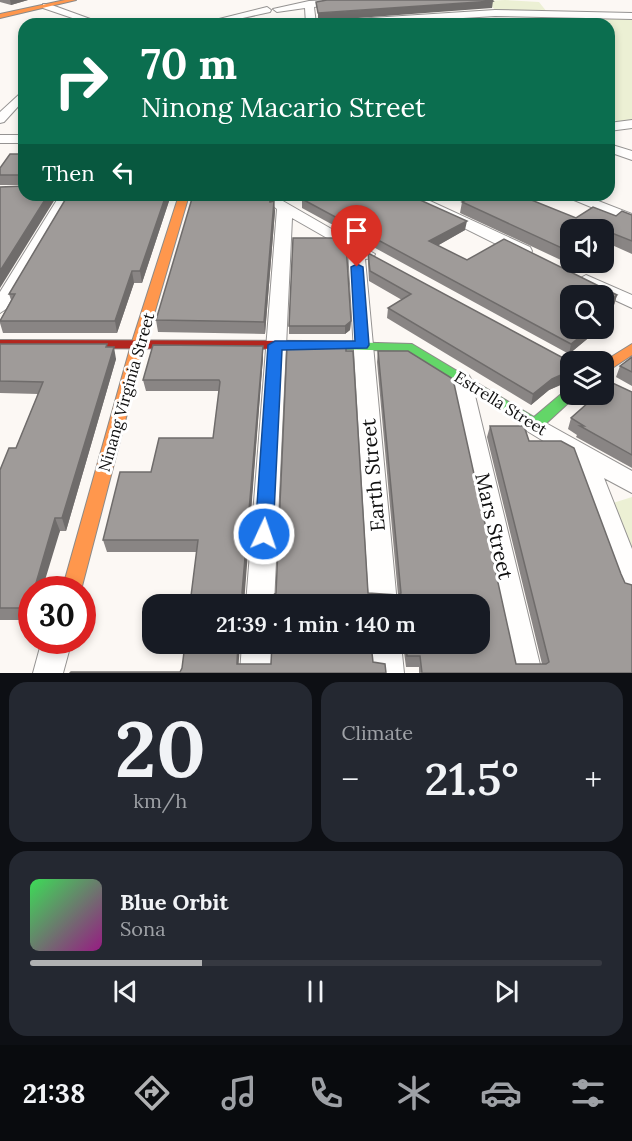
<!DOCTYPE html>
<meta charset="utf-8">
<style>
body{margin:0;font-family:Lora,serif;background:#242831;color:#f1f3f6;height:100vh;display:flex;flex-direction:column;font-size:22px;white-space:nowrap}
*{box-sizing:border-box;margin:0}
p{font-size:20px;color:#9ea1a6}
.icon{flex:none;width:33px;height:33px;fill:none;stroke:currentColor;stroke-width:2;stroke-linecap:round;stroke-linejoin:round}
.map{position:relative;height:673px;overflow:hidden}
.sheet{display:flex;flex-direction:column;gap:9px;padding:9px;background:#0d0f14;flex:1}
.sheet>*{flex:none}
.top-card{position:absolute;left:18px;top:18px;width:597px;height:183px;border-radius:18px;box-shadow:0 3px 9px #0003;background:#0b6e4f;color:#fff;overflow:hidden}
.fabs{position:absolute;left:560px;top:219px;display:grid;gap:12px}
.fabs a{display:grid;place-items:center;width:54px;height:54px;border-radius:12px;background:#171b24;box-shadow:0 3px 9px #0003;font-size:30px}
.speed{position:absolute;left:18px;top:576px;display:flex;gap:12px;font-size:30px;font-weight:700;text-align:center}
.speed>*{display:grid;place-content:center;width:78px;height:78px;border-radius:50%;background:#171b24;box-shadow:0 3px 9px #0003;line-height:1}
.speed .limit{border:9px solid #d22;background:#fff;color:#111}
.pin{position:absolute;display:grid;place-items:center;width:51px;height:51px;color:#fff;margin:-62px -26px;border-radius:50% 50% 50% 0;rotate:-45deg;box-shadow:0 0 6px #0007}
.pin .icon{rotate:45deg}
.me{position:absolute;width:66px;margin:-33px;rotate:3deg;stroke-linejoin:round;filter:drop-shadow(0 0 4px #0008)}
.turn{display:flex;align-items:center;gap:21px;height:126px;padding:0 24px;font-size:27px}
.turn .icon{width:78px;height:78px;stroke-width:2.5}
.turn b{display:block;font-size:42px;line-height:51px}
.then{display:flex;align-items:center;height:57px;padding:0 24px;background:#0003;gap:12px;font-size:22px}
.big{font-size:45px;font-weight:600;line-height:1.1}
.sheet .widget{flex:1;display:flex;flex-direction:column;justify-content:center;gap:9px;min-width:0;padding:0 21px;border-radius:18px;background:#242831}
.sheet .dial{align-items:center;gap:0}
.dial b{font-size:78px;line-height:1}
.song{display:flex;align-items:center;gap:18px}
.cover{width:72px;height:72px;border-radius:9px;background:linear-gradient(135deg,hsl(130 70% 55%),hsl(310 70% 35%))}
.played{height:6px;border-radius:3px;background:linear-gradient(90deg,#b0b1b2 30%,#363941 30%)}
.keys{display:flex;justify-content:space-around;direction:ltr}
.heat{display:flex;justify-content:space-between;align-items:center;font-size:33px;direction:ltr}
.sheet .tiles{flex:1;display:grid;gap:9px;grid-template-columns:1fr 1fr}
.widget:last-child{grid-column:span 2}
.trip{position:absolute;left:142px;top:594px;width:348px;height:60px;border-radius:18px;background:#171b24;box-shadow:0 3px 9px #0003;font-weight:600;line-height:60px;text-align:center}
.dock{display:flex;height:96px;justify-content:space-around;align-items:center;background:#090b0e;color:#9ea1a6}
.dock .icon{width:42px;height:42px}
.dock .on{color:#b0b1b2}
.dock b{font-size:27px;color:#f1f3f6}
.map>svg:first-child{display:block}
.green{fill:#ecf0d4}
.lines{fill:none;stroke-linecap:round;stroke-linejoin:round}
.lane-casing{stroke:#959392;stroke-width:4}
.street-casing{stroke:#959392;stroke-width:2}
.fast-casing{stroke:#8c8a88;stroke-width:2}
.slow-casing{stroke:#8c8a88;stroke-width:2}
.jam-casing{stroke:#8c8a88;stroke-width:2}
.lane{fill:#fffefd;fill-rule:evenodd}
.street{fill:#fffefd;fill-rule:evenodd}
.fast{fill:#63d668;fill-rule:evenodd}
.slow{fill:#ff974d;fill-rule:evenodd}
.jam{fill:#b3261e;fill-rule:evenodd}
.wall{fill:#898584}
.shaded-wall{fill:#6f6c6b}
.building{fill:#9f9b99;stroke:#6f6c6b;stroke-width:1.5}
.route{fill:#1a73e8;stroke:#114b97;stroke-width:1.5}
.labels{text-anchor:middle;stroke-width:6;stroke-linejoin:round;paint-order:stroke}
.street-label{font-size:16px;fill:#0e0e0e;stroke:#fff}
.near-street-label{font-size:20px;fill:#0e0e0e;stroke:#fff}
</style>
<div class="map">
<svg width="632" height="673" viewBox="0 0 632 673">
<rect width="100%" height="100%" fill="#fcf8f4"/>
<path class="green" d="M505 0 539 2 547 12H498L485 1Z
M532 14 632 16V122L619 123 609 115V24H539Z
M632 497V552L613 503Z"/>
<g class="lines">
<defs>
<path id="lane" d="M582 13H586L594 24H589Z"/>
<path id="street" d="M334 0H361L314 7 316 24H306L305 8 277 12 273 9 309 1Z
M43 4H49L104 24H90L43 8Z
M267 7 271 10 270 12 216 24H199Z
M495 10 632 13V19L495 16 367 24H320L325 21Z
M24 90V100L4 122 0 123V112Z
M632 120V128L609 131V123Z
M0 135H24V143H0Z
M609 144 632 151V160L609 152Z
M60 195H74L9 307 0 313V292Z
M398 195H417L530 247 532 251 530 255H518Z
M562 195H583L632 214V224Z
M276 197 375 254 373 258 365 259 397 604H369L348 250 292 218 274 604H246L277 209 268 202Z
M586 275 632 295V308L580 284 577 280Z
M461 372 468 374 471 379 542 673H512L451 379 454 374Z
M535 417 632 471V493L604 478 632 549V596L622 593 618 584 573 459 527 431 524 425 527 419Z
M42 640H72L63 673H33Z
M242 644H272L270 673H240Z
M371 644H401L404 673H374Z"/>
<path id="fast" d="M308 341 412 344 534 417 566 390 570 389V394H578L540 429 535 431 404 351 303 348 301 345 303 342Z"/>
<path id="slow" d="M65 0H76L0 18V14Z
M179 195H189L145 345 81 590H62L131 345Z
M632 344V355L603 374V362Z"/>
<path id="jam" d="M0 340 308 341 315 345 308 349 0 348Z"/>
</defs>
<use href="#lane" class="lane-casing"/>
<use href="#street" class="street-casing"/>
<use href="#fast" class="fast-casing"/>
<use href="#slow" class="slow-casing"/>
<use href="#jam" class="jam-casing"/>
<use href="#lane" class="lane"/>
<use href="#street" class="street"/>
<use href="#fast" class="fast"/>
<use href="#slow" class="slow"/>
<use href="#jam" class="jam"/>
</g>
<path class="wall" d="M0 0H28L11 5 0 2Z
M24 154V185H0V168Z
M68 195H171L142 283H134L117 333H3L0 323V320L11 300 9 294Z
M508 198 576 218 632 215V254L603 241V230H570V256L563 261 460 213 462 202Z
M302 199 465 230 437 246 467 260 617 295 614 305 603 313V296L570 328H594L592 335 569 354 302 208Z
M270 202 275 211 265 334 158 332 156 320Z
M368 253 565 359 573 361 583 362H570V381L549 390 531 405 387 318 388 308 402 300 369 281 368 263Z
M351 321 350 330 345 334H289V326Z
M0 344 107 347 116 359 66 531H60L32 590V620H0V470L16 448 38 394 0 393Z
M263 346V357L244 595H273L368 593 398 595 377 362 378 351 516 664H542L487 437 490 426 529 441 632 673H419V667H406L403 644H480V604H190L197 552H107L103 540 213 438 219 391H146L143 380Z
M632 357V386L616 377 620 366Z
M606 380 632 392V468L576 437 577 435 568 429 571 418 591 401 586 398 587 394H603Z"/>
<path class="shaded-wall" d="M10 0H28L11 5Z
M493 1 492 8 318 21V13Z
M48 195H56L57 196 0 288V271Z
M166 195H171L142 283 140 271Z
M274 201 275 211 265 334 264 322Z
M467 221 465 230 428 251 429 241Z
M570 247V256L563 261 566 250Z
M132 271 134 283 117 333 115 321Z
M617 295 614 305 603 313V306Z
M351 321 350 330 345 334V326Z
M591 328H594L592 335 569 354 571 344Z
M263 346V357L244 604 242 593Z
M114 347 116 359 66 531 62 518Z
M570 371 569 381 549 390 531 405 533 394 552 379Z
M55 518 60 531 42 590H34Z
M32 597V616L28 608Z
M238 644H240L238 673 237 664Z"/>
<path class="building" d="M327 0H492L493 1 318 13 316 2Z
M10 154H24V182L23 175H0V168Z
M24 186V195H48L0 271V187Z
M68 195H166L140 271H132L115 321H0L15 294H9Z
M193 195H268L270 202 274 201 264 322 156 320Z
M312 195H409L467 221 429 241 467 260 504 239 617 295 603 306V296H570V328H591L571 344 302 199Z
M475 195H501L508 198 514 195H519L576 218 593 207 616 216 622 211 632 215V241L599 228 597 230H570V247L566 250 462 202Z
M293 238H336L346 244 351 321 345 326H289Z
M368 253 565 359 573 361 575 358 583 362H570V371L552 379 533 394 388 308 411 294 370 271Z
M0 344H107L106 347H114L62 518H55L34 590H32V597L28 608H0V470L9 448H16L43 382 0 381Z
M153 345 263 346 242 593 245 595H273L276 593 287 346H346V351H353L368 593 398 595 401 593 378 351H408L453 379 516 664H546L549 662 490 426H524L529 441H561L574 448 621 574 625 583 632 585V673H422L420 656H407L406 644H480V604H190L198 540H103L120 472H151L159 438H213L220 382 219 380H143Z
M632 357V372L620 366Z
M604 370 606 380 632 392V455L580 426H584L571 418 598 394H603V372Z
M185 644H238L237 664H271L272 644H371L373 662 385 664 386 673H70L71 672H180L182 668Z"/>
<path class="route" d="M357 264 363 267 369 345 367 348 282 350 273 534 270 539 264 541 257 539 255 534 268 345 275 341H355L351 267Z"/>
<g class="labels">
<g class="street-label">
<text transform="translate(126 392) rotate(-74)" y="6">Ninang Virginia Street</text>
<text transform="translate(501 403) rotate(32)" y="6">Estrella Street</text>
</g>
<g class="near-street-label">
<text transform="translate(373 475) rotate(-95)" y="7">Earth Street</text>
<text transform="translate(494 526) rotate(77)" y="7">Mars Street</text>
</g>
</g>
</svg>
<div class="fabs">
<a><svg class="icon" aria-label="sound" viewBox="0 0 24 24"><path d="M4 9h4l5-4v14l-5-4H4zM17 9q2 3 0 6"/></svg></a>
<a><svg class="icon" aria-label="search" viewBox="0 0 24 24"><circle cx="10" cy="10" r="6"/><path d="M15 15l6 6"/></svg></a>
<a><svg class="icon" aria-label="layers" viewBox="0 0 24 24"><path d="M12 4l9 5-9 5-9-5zM3 14l9 5 9-5"/></svg></a>
</div>
<div class="speed"><div class="limit">30</div></div>
<div class="pin" style="left:357px;top:267px;background:#d93025"><svg class="icon" aria-label="arrive" viewBox="0 0 24 24"><path d="M6 21V4h12l-3 4 3 4H6"/></svg></div>
<svg class="me" style="left:264px;top:534px" viewBox="-20 -20 40 40"><circle r="17" fill="#1a73e8" stroke="#fff" stroke-width="3"/><path d="M0-11L8 9 0 5-8 9z" fill="#fff"/></svg>
<div class="trip">21:39 · 1 min · 140 m</div>
<div class="top-card">
<div class="turn"><svg class="icon" aria-label="right" viewBox="0 0 24 24"><path d="M7 20v-9h11M14 6l5 5-5 5"/></svg><div><b>70 m</b>Ninong Macario Street</div></div>
<div class="then">Then<svg class="icon" aria-label="left" viewBox="0 0 24 24"><path d="M17 20v-9H6M10 6l-5 5 5 5"/></svg></div>
</div>
</div>
<section class="sheet">
<div class="tiles">
<div class="widget dial"><b>20</b><p>km/h</p></div>
<div class="widget"><p>Climate</p>
<div class="heat"><a>−</a><b class="big">21.5°</b><a>+</a></div>
</div>
<div class="widget">
<div class="song"><i class="cover"></i><div><b>Blue Orbit</b><p>Sona</p></div></div>
<div class="played"></div>
<div class="keys"><svg class="icon" aria-label="previous" viewBox="0 0 24 24"><path d="M18 5L8 12l10 7zM5 5v14"/></svg><svg class="icon" aria-label="pause" viewBox="0 0 24 24"><path d="M8 5v14M16 5v14"/></svg><svg class="icon" aria-label="next" viewBox="0 0 24 24"><path d="M6 5l10 7-10 7zM19 5v14"/></svg></div>
</div>
</div>
</section>
<nav class="dock">
<b>21:38</b>
<svg class="icon on" aria-label="directions" viewBox="0 0 24 24"><path d="M12 3l9 9-9 9-9-9zM9 14v-3h6M13 9l2 2-2 2"/></svg>
<svg class="icon" aria-label="music" viewBox="0 0 24 24"><path d="M9 18V5l10-2v13"/><circle cx="6" cy="18" r="3"/><circle cx="16" cy="16" r="3"/></svg>
<svg class="icon" aria-label="phone" viewBox="0 0 24 24"><path d="M5 4h4l2 5-3 2q2 4 5 5l2-3 5 2v4C11 20 4 13 5 4z"/></svg>
<svg class="icon" aria-label="climate" viewBox="0 0 24 24"><path d="M12 3v18M4 7l16 10M4 17L20 7"/></svg>
<svg class="icon" aria-label="car" viewBox="0 0 24 24"><path d="M5 17H2v-5l4-1 3-4h7l3 4 3 1v5h-3M9 17h6M6 11h13"/><circle cx="7" cy="17" r="2"/><circle cx="17" cy="17" r="2"/></svg>
<svg class="icon" aria-label="filters" viewBox="0 0 24 24"><path d="M4 7h16M4 17h16"/><circle cx="9" cy="7" r="2"/><circle cx="15" cy="17" r="2"/></svg>
</nav>
